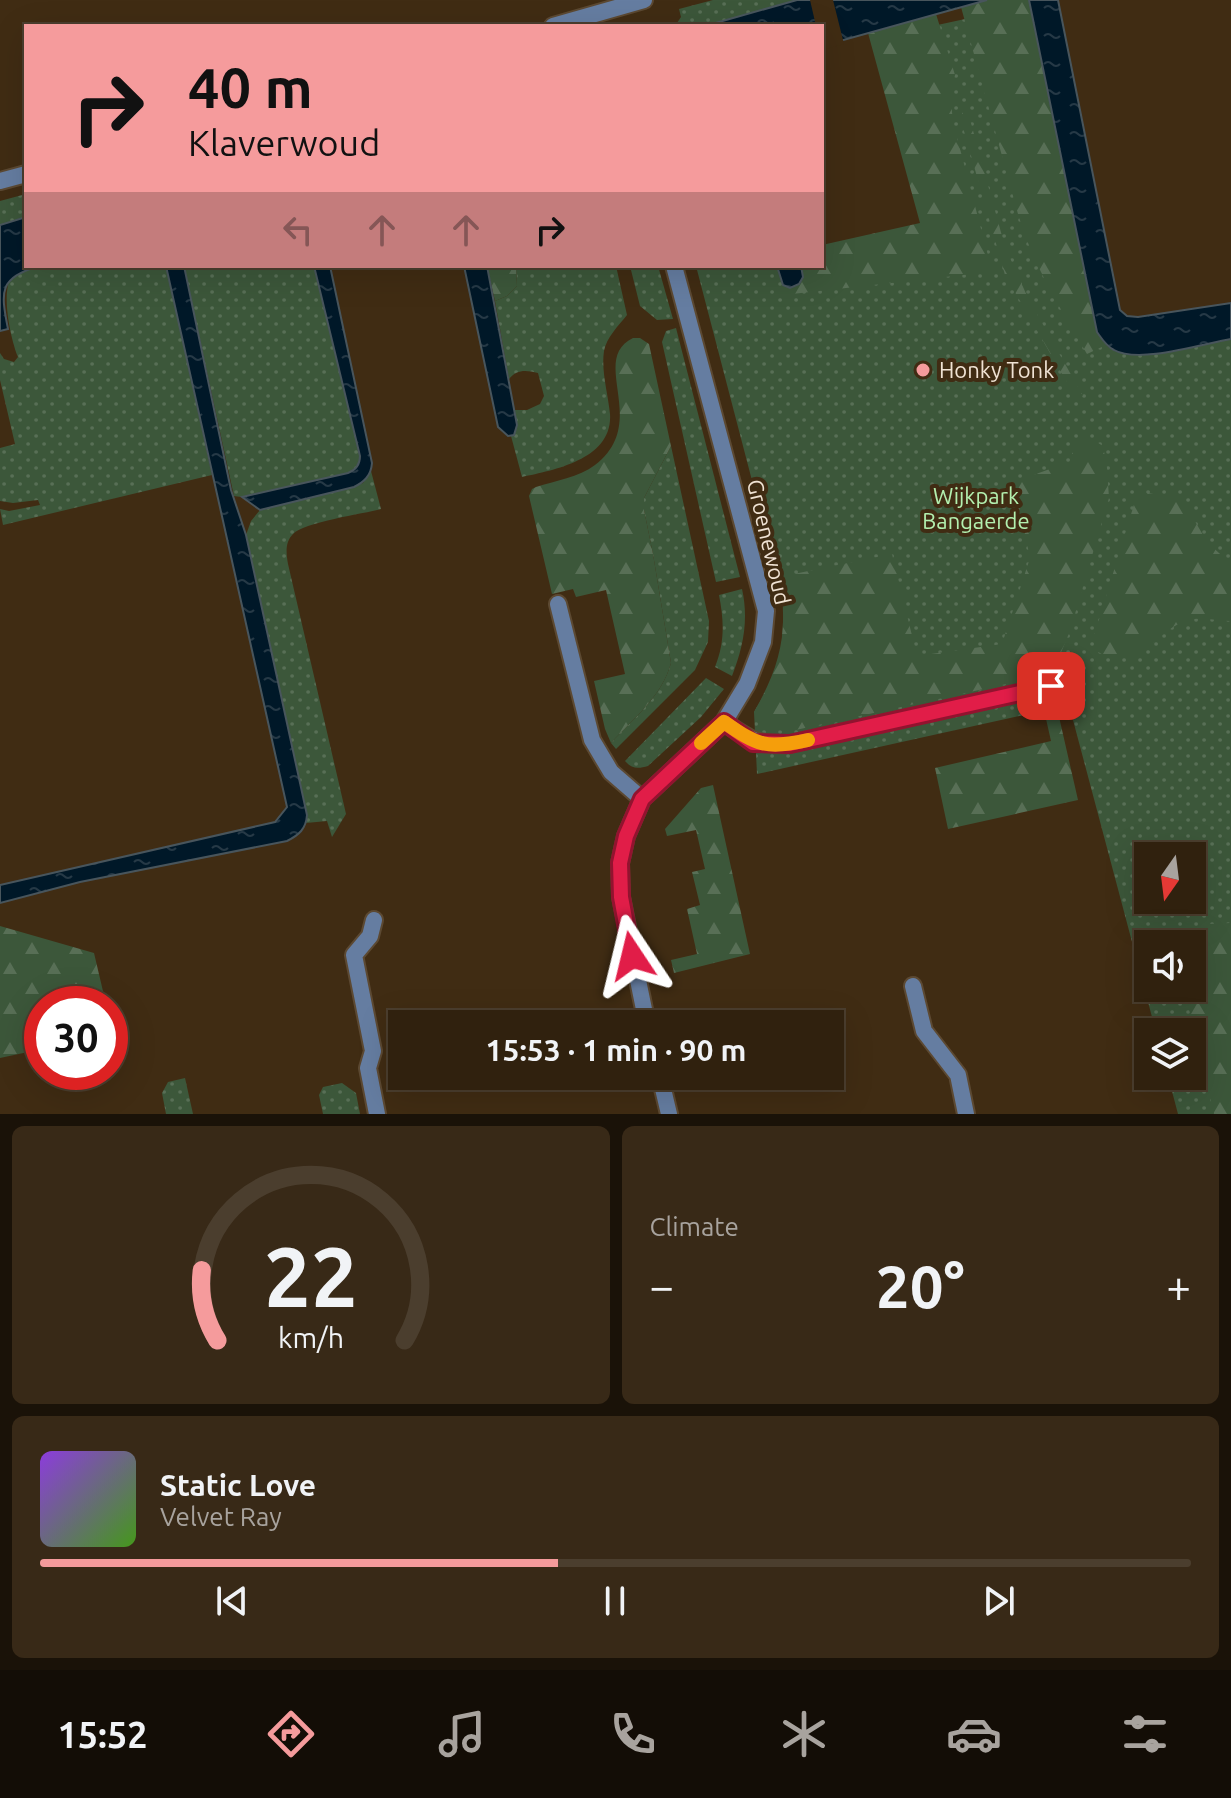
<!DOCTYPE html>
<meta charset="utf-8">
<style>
body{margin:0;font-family:Ubuntu,sans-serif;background:#382917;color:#f1f3f6;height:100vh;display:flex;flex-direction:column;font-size:30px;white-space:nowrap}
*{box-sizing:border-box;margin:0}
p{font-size:26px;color:#a8a39e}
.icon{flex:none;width:44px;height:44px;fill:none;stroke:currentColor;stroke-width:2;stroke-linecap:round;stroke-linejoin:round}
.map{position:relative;height:1114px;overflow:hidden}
.details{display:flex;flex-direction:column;gap:12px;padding:12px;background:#1a1208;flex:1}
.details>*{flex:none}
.guide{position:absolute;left:24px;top:24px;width:800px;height:244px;border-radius:0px;box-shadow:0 8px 32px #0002,0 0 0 2px #4b3e2e;background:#f59b9c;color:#111;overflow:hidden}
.needle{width:52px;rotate:194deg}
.controls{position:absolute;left:1134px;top:842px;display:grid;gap:16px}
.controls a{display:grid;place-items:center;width:72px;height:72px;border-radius:0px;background:#30210e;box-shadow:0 8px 32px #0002,0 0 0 2px #4b3e2e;font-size:40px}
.speed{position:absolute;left:24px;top:986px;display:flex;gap:16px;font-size:40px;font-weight:700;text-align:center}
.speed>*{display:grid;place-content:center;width:104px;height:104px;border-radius:50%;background:#30210e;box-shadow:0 8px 32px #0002,0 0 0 2px #4b3e2e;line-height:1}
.speed .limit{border:12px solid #d22;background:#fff;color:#111}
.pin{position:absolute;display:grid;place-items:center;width:68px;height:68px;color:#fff;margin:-34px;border-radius:16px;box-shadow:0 4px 12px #0006}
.me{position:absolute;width:88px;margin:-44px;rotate:350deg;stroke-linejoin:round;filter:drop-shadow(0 0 6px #0008)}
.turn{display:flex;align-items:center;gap:28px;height:168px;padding:0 32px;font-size:36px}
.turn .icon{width:104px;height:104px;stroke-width:2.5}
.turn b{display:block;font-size:56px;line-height:68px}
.lanes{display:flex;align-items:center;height:76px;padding:0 32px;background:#0003;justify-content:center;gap:40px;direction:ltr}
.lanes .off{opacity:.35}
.big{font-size:60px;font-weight:600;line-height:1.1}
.details .card{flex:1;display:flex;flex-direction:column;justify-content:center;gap:12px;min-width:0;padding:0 28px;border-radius:12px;background:#382917}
.details .dial{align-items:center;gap:0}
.dial svg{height:208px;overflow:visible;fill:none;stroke:#4b3e2e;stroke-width:7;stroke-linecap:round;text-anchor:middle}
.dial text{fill:#f1f3f6;stroke:none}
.song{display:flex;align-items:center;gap:24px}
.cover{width:96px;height:96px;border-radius:12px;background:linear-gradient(135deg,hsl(270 70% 55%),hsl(100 70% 35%))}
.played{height:8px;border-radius:4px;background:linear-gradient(90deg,#f59b9c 45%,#4b3e2e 45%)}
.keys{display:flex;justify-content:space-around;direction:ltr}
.heat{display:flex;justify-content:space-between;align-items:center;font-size:44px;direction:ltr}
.details .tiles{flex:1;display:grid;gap:12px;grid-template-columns:1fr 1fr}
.card:last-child{grid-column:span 2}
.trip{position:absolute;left:388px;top:1010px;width:456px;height:80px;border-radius:0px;background:#30210e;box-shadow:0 8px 32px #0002,0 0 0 2px #4b3e2e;font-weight:600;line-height:80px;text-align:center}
.tabs{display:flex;height:128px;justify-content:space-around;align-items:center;background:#130d06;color:#a8a39e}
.tabs .icon{width:56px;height:56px}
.tabs .selected{color:#f59b9c}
.tabs b{font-size:36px;color:#f1f3f6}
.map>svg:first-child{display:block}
.grass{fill:url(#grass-dots);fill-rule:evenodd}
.forest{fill:url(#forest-firs)}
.water{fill:url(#water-ripples);stroke:#48555c;stroke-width:2}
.pier{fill:#402c13}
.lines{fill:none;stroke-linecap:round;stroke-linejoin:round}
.street-casing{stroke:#5c4932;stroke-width:20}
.street{stroke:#657da1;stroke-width:16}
.route-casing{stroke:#92132f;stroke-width:20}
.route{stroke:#e11d48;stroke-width:14}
.slow{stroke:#f59e0b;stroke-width:14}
.poi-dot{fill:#f59b9c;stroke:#402c13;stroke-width:3}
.labels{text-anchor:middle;stroke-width:8;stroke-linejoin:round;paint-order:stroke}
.poi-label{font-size:22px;fill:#f0e3d4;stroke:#402c13;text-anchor:start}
.park-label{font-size:22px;fill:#b3f0af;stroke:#402c13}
.street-label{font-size:22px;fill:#f0e3d4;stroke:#402c13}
</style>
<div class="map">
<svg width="1231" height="1114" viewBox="0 0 1231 1114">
<defs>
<pattern id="grass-dots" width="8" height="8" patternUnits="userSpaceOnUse" patternTransform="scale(2)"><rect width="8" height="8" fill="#3c573a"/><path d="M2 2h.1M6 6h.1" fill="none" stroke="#586f56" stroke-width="1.8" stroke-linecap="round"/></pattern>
<pattern id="forest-firs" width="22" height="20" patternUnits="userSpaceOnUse" patternTransform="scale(2)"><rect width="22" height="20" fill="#3c573a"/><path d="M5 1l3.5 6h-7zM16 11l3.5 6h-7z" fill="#586f56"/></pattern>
<pattern id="water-ripples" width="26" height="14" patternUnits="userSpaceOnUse" patternTransform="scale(2)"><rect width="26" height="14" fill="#001828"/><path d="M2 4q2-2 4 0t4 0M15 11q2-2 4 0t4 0" fill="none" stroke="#263946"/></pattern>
</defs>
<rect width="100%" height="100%" fill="#402c13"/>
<path class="grass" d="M713 0H797L705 26H675L681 17 679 9Z
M1030 5 1097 331C1101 338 1105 346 1113 350 1143 363 1199 345 1231 339V1114H1178L1168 1076H1192V1032H1156L1069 705 757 774 754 712 769 686 779 660 782 641 784 603 696 266H822L941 230 896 34ZM1148 856H1192V900H1148ZM1148 944H1192V988H1148Z
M26 194V217L0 225V201Z
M38 266H166L212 475 3 525 0 509 9 511 40 505 38 500 13 503 0 501V448L15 444 0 380V353L4 359 14 362 18 357C10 337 0 289 13 274 20 270 30 268 38 266Z
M184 266H314L360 456V463L353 471C331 479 254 501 234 496Z
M516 266H616L627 315C619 325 606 338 604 351 601 371 608 394 610 414 613 459 555 470 522 477L511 436 514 435 517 425 514 410H527L540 404 544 396 538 373C526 370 517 369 509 379L495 301 507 296 517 286Z
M630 266H658L673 319 657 320 640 306Z
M676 328 740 577 716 582 662 342 666 331Z
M671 446 709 621 708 642 695 670 616 749 611 743C634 718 662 696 671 663L653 554 644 510V498Z
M371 471 381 509C363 514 304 522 293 534 285 542 286 553 288 564L346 814 332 837 327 821 306 823 307 815 246 535 251 521 260 510 353 487 363 483Z
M742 589C749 620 743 648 732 676L715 667C725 642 724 621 719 595Z
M706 678 724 689 701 717 648 766C638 769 632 769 625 761Z
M185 1078 193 1114H166L162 1093 168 1082Z
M342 1083 356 1093 360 1114H323L319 1095 323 1087Z"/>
<path class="forest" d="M987 0H1029L1030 5 1097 332 1106 345 1087 354C1060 308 1033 265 1018 214L961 7Z
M936 14 955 75 950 92 953 122 991 267 990 272 765 297 799 284 800 266H822V245L920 223 868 33Z
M962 103 966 105 1005 247 1028 298 1083 396 1072 391 1005 275 962 124Z
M487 266H516L517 286 507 296 495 301Z
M633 338H640L649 344 671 446 644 498V510L653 554 671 663C662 696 634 718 611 743L605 729 594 681 625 674 606 590 576 597 573 589 552 594 529 496 532 489 536 487C555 481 579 477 595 465 651 422 588 360 633 338Z
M1090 438 1103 446 1107 468 1109 498 1070 631 1052 674 791 731C775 731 762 727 754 712 781 665 789 630 779 577L892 554 917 656 1002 644 1030 558 1014 482 1072 461V444Z
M1147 493 1179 498 1185 504 1207 542 1231 564V621C1219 621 1204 617 1193 619 1153 627 1144 675 1098 652L1094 636 1136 498Z
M1057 708 1078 800 948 829 935 768 1051 741 1044 710Z
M713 785 750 954 674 973 671 960 697 954 687 909 700 905 692 872 705 869 696 830 667 836 665 829 701 788Z
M1230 923 1231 1114H1214L1184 988H1192L1191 944 1208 924Z
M0 926 94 953 106 1004H42V1049L0 1058Z"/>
<path class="water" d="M797 0H987L822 46V26H705Z
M1029 0H1058L1120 310 1127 316 1138 317 1231 303V339C1202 344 1139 364 1114 350 1106 346 1102 339 1097 332Z
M26 217V266H38C0 279 0 289 8 329L0 331V225Z
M166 266H184L231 490 246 535 307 815C306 829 299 835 287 841L80 882 0 903V885L275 822 287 807Z
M314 266H330L372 463C371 476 364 482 354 487L260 510 242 497 348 473C356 470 360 464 360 456Z
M464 266H487L517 425 514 435 508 436 498 427Z
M777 266H801L803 277 799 284 790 288 783 285Z"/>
<path class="pier" d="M810 0H833L844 44 822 50V26H816Z"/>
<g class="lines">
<defs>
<path id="street" d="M553 26 644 0
M0 181 26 174
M558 604 592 740 611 772 642 799
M724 722C750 740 758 746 790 744L1051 686
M374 920 370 936 354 955 373 1051 368 1068 377 1114
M913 986 924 1031 958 1075 966 1114
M647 1024 621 897 620 863 626 836 642 799 724 722 747 684 763 642 766 611 674 266
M660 1076 669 1114"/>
</defs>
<use href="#street" class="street-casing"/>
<use href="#street" class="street"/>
</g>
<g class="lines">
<defs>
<path id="route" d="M632 956 621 897 620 863 626 836 642 799 724 722 753 743 790 744 1051 686"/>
</defs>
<use href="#route" class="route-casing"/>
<use href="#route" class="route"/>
<path class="slow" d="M701 743 724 722C758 746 766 749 808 740"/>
</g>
<circle class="poi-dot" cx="923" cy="370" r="8"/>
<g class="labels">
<g class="poi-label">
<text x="939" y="378">Honky Tonk</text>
</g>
<g class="park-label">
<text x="976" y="504">Wijkpark<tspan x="976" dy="25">Bangaerde</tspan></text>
</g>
<g class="street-label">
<text transform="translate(769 542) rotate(77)" y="8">Groenewoud</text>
</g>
</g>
</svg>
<div class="controls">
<a><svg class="needle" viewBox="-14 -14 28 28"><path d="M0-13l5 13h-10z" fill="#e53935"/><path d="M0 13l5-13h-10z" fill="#a8a39e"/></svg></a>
<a><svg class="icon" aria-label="sound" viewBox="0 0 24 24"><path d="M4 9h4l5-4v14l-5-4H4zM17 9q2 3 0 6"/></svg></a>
<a><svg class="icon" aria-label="layers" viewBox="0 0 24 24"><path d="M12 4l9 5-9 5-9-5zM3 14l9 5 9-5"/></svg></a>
</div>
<div class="speed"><div class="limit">30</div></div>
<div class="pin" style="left:1051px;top:686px;background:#d93025"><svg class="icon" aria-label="arrive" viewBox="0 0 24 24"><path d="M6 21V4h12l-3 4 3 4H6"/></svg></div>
<svg class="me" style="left:632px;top:956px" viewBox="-20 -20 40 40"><path d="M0-17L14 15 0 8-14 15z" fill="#e11d48" stroke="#fff" stroke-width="4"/></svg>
<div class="trip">15:53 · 1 min · 90 m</div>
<div class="guide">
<div class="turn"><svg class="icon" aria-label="right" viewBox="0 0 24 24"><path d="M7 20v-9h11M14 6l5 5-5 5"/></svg><div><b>40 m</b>Klaverwoud</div></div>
<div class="lanes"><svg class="icon off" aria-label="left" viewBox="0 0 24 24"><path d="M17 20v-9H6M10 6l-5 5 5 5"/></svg><svg class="icon off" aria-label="ahead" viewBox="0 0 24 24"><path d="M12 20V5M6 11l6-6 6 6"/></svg><svg class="icon off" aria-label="ahead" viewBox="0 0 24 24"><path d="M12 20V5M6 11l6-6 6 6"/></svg><svg class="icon" aria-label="right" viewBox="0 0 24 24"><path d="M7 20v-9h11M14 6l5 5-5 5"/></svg></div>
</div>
</div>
<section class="details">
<div class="tiles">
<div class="card dial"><svg viewBox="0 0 100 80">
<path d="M14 69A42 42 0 1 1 86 69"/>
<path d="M14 69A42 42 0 0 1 8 42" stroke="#f59b9c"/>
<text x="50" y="56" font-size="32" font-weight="700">22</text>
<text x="50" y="72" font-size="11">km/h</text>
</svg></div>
<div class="card"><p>Climate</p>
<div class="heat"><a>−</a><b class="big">20°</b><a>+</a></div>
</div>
<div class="card">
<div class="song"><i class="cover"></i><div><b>Static Love</b><p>Velvet Ray</p></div></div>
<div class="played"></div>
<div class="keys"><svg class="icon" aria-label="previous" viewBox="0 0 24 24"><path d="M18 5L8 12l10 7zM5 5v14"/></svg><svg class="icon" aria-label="pause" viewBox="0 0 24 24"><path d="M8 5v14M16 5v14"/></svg><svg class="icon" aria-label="next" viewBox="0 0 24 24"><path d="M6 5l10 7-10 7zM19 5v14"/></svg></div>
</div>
</div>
</section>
<nav class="tabs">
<b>15:52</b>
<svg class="icon selected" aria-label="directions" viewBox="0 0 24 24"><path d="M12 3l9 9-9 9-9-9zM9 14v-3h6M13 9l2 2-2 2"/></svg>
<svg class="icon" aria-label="music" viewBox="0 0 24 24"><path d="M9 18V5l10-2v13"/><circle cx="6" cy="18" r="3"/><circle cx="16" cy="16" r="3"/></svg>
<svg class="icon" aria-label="phone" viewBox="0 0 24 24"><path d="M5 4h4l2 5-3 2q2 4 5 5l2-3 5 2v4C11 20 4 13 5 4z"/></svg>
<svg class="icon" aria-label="climate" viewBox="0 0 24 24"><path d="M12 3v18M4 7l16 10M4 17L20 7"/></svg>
<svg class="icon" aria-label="car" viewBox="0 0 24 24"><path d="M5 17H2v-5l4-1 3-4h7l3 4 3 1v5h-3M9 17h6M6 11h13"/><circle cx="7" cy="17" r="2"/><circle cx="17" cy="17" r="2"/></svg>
<svg class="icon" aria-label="filters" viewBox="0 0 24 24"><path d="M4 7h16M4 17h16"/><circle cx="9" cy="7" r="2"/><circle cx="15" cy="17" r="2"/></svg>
</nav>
